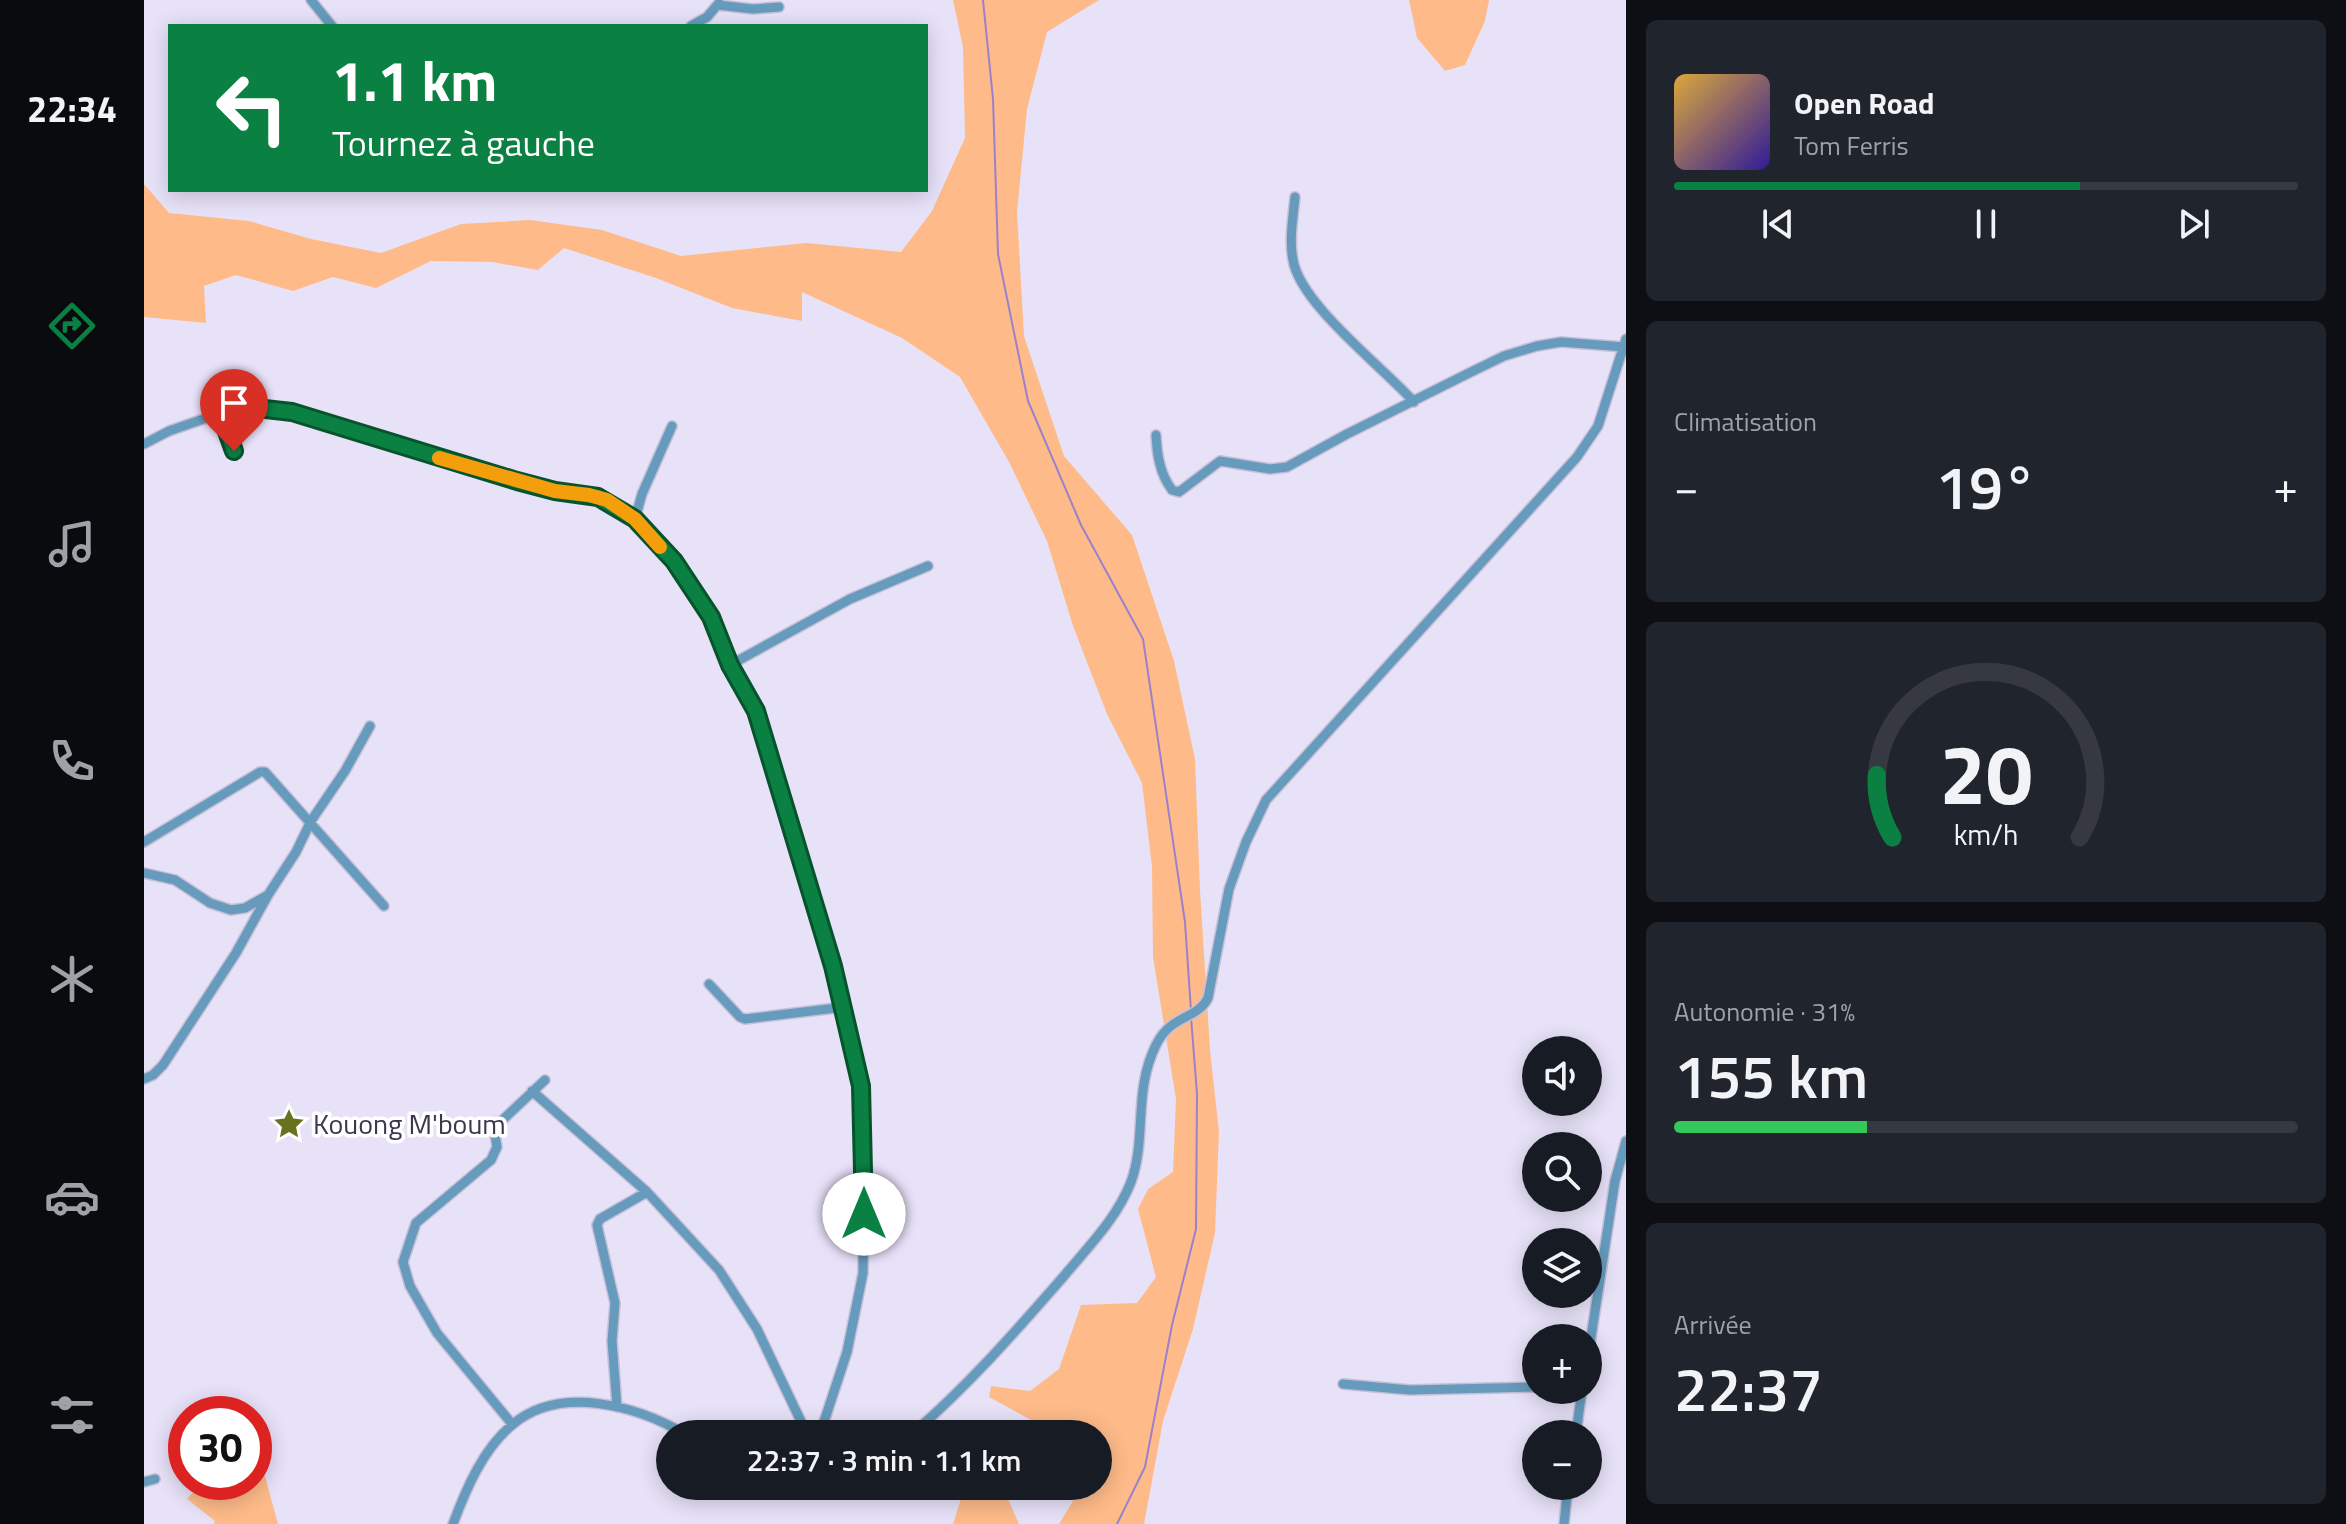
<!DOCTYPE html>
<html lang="fr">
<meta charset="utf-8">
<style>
body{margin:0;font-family:"Titillium Web",sans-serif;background:#20242c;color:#f1f3f6;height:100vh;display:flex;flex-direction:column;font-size:30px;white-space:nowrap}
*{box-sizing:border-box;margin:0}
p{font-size:26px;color:#9ea1a6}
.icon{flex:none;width:44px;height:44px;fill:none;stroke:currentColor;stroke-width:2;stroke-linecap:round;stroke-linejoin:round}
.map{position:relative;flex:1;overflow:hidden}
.details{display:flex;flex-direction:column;gap:20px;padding:20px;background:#0d0f14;width:720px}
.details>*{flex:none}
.top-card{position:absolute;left:24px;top:24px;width:760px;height:168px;border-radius:0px;box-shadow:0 4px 20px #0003;background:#0b8043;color:#fff;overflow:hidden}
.tools{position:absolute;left:1378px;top:1036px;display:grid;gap:16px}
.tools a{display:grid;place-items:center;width:80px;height:80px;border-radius:50%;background:#171b24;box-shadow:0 4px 20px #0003;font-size:40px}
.speed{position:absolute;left:24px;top:1396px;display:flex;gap:16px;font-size:40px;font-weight:700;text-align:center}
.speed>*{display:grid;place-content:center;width:104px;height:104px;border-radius:50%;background:#171b24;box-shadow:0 4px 20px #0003;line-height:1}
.speed .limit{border:12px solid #d22;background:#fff;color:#111}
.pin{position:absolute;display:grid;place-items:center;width:68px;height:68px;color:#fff;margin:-82px -34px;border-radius:50% 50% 50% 0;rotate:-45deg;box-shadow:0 0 8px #0007}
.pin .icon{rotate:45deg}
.me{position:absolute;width:88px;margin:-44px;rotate:0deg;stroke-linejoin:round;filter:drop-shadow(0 0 6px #0008)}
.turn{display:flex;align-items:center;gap:28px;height:168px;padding:0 32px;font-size:36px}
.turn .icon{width:104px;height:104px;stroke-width:2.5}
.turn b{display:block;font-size:56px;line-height:68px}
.big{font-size:60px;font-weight:600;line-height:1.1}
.details .card{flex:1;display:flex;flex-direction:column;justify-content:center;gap:12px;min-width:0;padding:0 28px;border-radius:12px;background:#20242c}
.details .dial{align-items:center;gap:0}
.dial svg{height:208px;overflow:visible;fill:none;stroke:#363941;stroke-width:7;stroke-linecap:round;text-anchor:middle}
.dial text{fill:#f1f3f6;stroke:none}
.song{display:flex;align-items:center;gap:24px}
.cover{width:96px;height:96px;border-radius:12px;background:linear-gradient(135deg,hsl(40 70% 55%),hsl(250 70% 35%))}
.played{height:8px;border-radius:4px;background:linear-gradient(90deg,#0b8043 65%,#363941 65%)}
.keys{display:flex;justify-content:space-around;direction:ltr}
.heat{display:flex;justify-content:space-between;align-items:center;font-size:44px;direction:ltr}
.charge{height:12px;border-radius:6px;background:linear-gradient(90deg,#34c759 31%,#363941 0)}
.trip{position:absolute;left:512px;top:1420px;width:456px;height:80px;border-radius:40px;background:#171b24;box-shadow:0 4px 20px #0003;font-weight:600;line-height:80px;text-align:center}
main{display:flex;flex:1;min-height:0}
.dock{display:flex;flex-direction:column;width:144px;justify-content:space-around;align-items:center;background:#090b0e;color:#9ea1a6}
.dock .icon{width:56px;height:56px}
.dock .selected{color:#0b8043}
.dock b{font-size:36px;color:#f1f3f6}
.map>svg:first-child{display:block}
.green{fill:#febb89}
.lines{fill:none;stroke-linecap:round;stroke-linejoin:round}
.stream{stroke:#9982cb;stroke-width:2}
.minor-casing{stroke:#c6c0d7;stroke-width:12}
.minor{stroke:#669bbd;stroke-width:9}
.route-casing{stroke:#07532c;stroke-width:20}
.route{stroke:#0b8043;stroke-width:14}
.slow{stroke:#f59e0b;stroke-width:14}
.labels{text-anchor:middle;stroke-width:7;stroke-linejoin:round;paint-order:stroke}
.poi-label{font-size:28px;fill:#3d374d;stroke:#fff;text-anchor:start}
</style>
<main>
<nav class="dock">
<b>22:34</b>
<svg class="icon selected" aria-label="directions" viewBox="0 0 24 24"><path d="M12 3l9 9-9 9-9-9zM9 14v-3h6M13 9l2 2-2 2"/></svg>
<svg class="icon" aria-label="music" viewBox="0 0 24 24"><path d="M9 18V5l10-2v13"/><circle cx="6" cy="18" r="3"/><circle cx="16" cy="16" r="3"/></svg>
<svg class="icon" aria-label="phone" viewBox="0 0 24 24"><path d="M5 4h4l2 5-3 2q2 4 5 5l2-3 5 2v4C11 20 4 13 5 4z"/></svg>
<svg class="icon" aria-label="climate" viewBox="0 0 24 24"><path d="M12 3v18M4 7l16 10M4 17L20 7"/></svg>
<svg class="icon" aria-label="car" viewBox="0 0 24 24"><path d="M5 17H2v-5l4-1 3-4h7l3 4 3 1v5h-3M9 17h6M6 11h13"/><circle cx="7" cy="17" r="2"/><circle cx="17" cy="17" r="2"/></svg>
<svg class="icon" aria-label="filters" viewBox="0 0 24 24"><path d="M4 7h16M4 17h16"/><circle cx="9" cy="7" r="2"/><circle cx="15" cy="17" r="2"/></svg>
</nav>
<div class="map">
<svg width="1482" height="1524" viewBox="0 0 1482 1524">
<rect width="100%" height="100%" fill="#e8e2f9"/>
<path class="green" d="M809 0H955L903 32 883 109 873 212 880 336 920 456 988 535 1030 661 1051 759 1056 890 1066 1050 1075 1132 1071 1233 1049 1329 1019 1421 1000 1524H915L938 1486H954V1463L957 1459 954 1457V1434H913L845 1397 847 1386 886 1391 915 1369 937 1305 993 1303 1012 1277 994 1209 1004 1189 1029 1172 1032 1099 1009 957 1008 867 998 783 963 714 929 626 903 541 865 462 816 377 758 338 658 292V321L588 308 512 278 420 248 394 270 348 262 287 261 232 288 189 277 149 291 92 275 60 286 62 323 0 317V184L25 213 105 221 167 239 237 253 317 224 386 220 458 230 537 256 662 243 757 252 788 211 821 138 819 47Z
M1265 0H1345L1341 21 1321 65 1301 71 1273 38Z
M110 1439 124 1448 119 1469 134 1524H70L71 1521 43 1499 58 1482H110Z
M821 1486H858L875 1524H809Z"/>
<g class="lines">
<path class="stream" d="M839 0 849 99 854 254 884 401 937 525 999 639 1041 922 1047 1011
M973 1524 1001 1467 1028 1325 1052 1229 1053 1094 1047 1017"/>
<defs>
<path id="minor" d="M167 0 188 26
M574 5 609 9 635 7
M547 26 563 17 575 3
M1151 197C1149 218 1145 240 1149 260 1156 304 1239 367 1270 402
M76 412 90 451
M1012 435C1013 455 1016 474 1028 490L1035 492 1076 461 1126 469 1143 467 1203 434 1325 373 1360 356 1393 346 1417 342 1480 347
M0 444 25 431 88 409 103 407 148 412 373 481 411 491 445 495 463 500 491 519 530 561 550 588 567 617 586 665 612 711 689 966 717 1086 720 1167 719 1273 703 1352 676 1434
M491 519 498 494 528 426
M586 665 706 599 784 566
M0 842 116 772H121L240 906
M0 873 31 880 66 903 87 910 101 908 124 895
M565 984 596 1017 601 1019 700 1007
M0 1079 9 1075 19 1065 92 953 124 895 152 852 167 821 201 771 226 726
M388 1091 503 1192 575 1270 613 1329 663 1434
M1444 1357 1471 1181 1482 1141
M1199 1384 1266 1390 1392 1387
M473 1407 468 1341 471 1303 453 1225 456 1219 503 1192
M368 1424 293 1333 266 1286 259 1262 272 1223 347 1160 353 1147 350 1128 401 1080
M768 1434C824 1386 872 1331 920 1276 945 1246 973 1218 987 1182 1003 1138 989 1091 1012 1045 1027 1014 1053 1020 1064 998L1085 889 1102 842 1122 800 1433 457 1454 426 1482 339
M1432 1434 1438 1390
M0 1482 11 1479
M309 1524C322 1489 339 1449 368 1425 416 1384 493 1406 541 1434
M1420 1524 1424 1486"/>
</defs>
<use href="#minor" class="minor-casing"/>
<use href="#minor" class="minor"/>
</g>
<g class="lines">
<defs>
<path id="route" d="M90 451 76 412 103 407 148 412 373 481 411 491 454 497 491 519 530 561 567 617 586 665 612 711 689 966 717 1086 720 1214"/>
</defs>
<use href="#route" class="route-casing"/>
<use href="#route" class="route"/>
<path class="slow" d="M295 458 411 491 445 495 463 500 491 519 516 547"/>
</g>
<defs>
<symbol id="sight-bare" viewBox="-9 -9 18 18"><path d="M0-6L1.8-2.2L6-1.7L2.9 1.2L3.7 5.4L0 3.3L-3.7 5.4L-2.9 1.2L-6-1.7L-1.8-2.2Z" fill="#66721d" stroke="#fff" stroke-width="2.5" paint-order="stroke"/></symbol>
</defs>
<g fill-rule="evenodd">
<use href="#sight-bare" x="123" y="1102" width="44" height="44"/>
</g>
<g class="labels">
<g class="poi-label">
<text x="169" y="1134">Kouong M'boum</text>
</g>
</g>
</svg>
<div class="tools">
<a><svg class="icon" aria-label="sound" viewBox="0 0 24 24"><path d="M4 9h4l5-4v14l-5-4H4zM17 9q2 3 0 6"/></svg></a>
<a><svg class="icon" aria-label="search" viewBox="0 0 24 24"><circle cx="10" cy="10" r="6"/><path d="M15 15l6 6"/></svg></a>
<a><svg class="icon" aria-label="layers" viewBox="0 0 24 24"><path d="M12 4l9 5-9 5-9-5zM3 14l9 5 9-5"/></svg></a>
<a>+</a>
<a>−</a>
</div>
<div class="speed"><div class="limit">30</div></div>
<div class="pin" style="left:90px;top:451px;background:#d93025"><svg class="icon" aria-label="arrive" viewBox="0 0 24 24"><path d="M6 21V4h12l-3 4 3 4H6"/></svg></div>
<svg class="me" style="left:720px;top:1214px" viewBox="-20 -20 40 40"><circle r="19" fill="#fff"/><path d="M0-13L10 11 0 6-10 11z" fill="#0b8043"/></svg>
<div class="trip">22:37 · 3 min · 1.1 km</div>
<div class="top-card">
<div class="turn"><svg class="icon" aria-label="left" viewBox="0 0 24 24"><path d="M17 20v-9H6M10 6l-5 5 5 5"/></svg><div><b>1.1 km</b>Tournez à gauche</div></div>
</div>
</div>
<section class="details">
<div class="card">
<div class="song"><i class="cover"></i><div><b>Open Road</b><p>Tom Ferris</p></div></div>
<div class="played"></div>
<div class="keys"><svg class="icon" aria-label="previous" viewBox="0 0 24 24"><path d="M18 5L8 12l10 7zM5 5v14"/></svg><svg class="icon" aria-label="pause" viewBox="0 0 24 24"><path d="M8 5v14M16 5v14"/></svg><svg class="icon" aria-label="next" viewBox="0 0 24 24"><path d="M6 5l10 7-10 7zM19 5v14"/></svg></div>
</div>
<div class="card"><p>Climatisation</p>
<div class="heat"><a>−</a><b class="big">19°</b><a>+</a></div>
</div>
<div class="card dial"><svg viewBox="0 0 100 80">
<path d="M14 69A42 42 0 1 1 86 69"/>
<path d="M14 69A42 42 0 0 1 8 45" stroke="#0b8043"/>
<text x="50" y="56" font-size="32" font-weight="700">20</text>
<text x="50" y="72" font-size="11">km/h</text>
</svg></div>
<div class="card"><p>Autonomie · 31%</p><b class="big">155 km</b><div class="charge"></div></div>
<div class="card"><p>Arrivée</p><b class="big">22:37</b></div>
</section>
</main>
